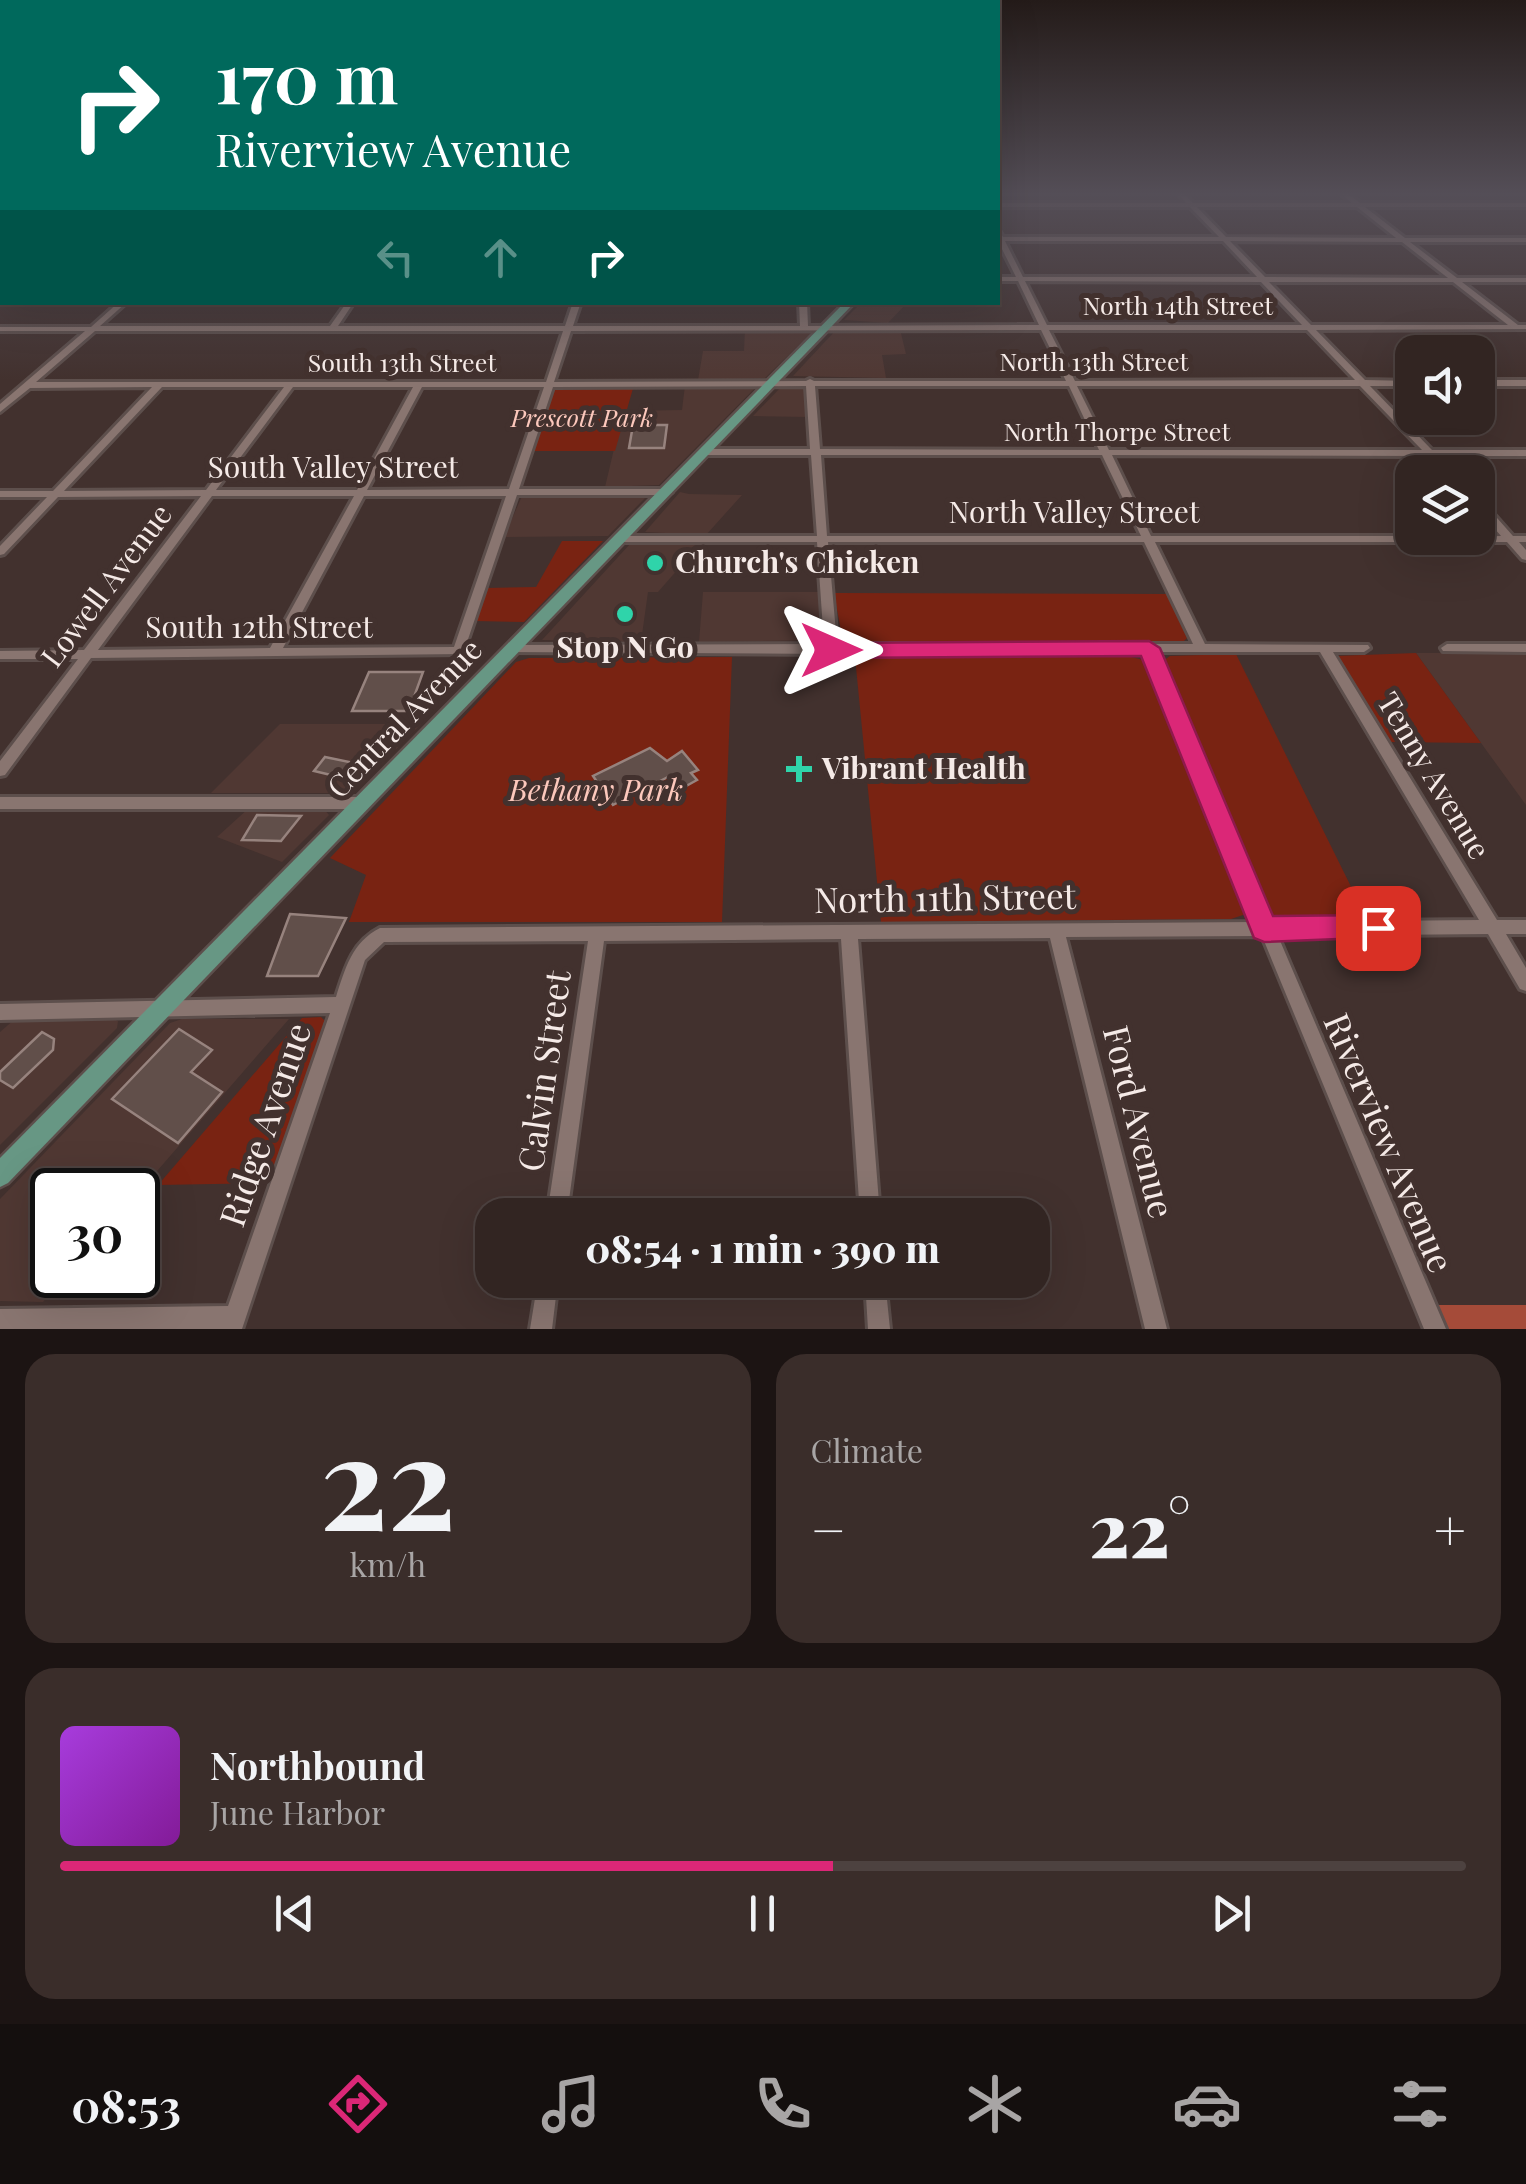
<!DOCTYPE html>
<meta charset="utf-8">
<style>
body{margin:0;font-family:"Playfair Display",serif;background:#3a2d2a;color:#f1f3f6;height:100vh;display:flex;flex-direction:column;font-size:38px;white-space:nowrap}
*{box-sizing:border-box;margin:0}
p{font-size:32px;color:#a8a5a5}
.icon{flex:none;width:55px;height:55px;fill:none;stroke:currentColor;stroke-width:2;stroke-linecap:round;stroke-linejoin:round}
.map{position:relative;height:1329px;overflow:hidden}
.panel{display:flex;flex-direction:column;gap:25px;padding:25px;background:#1c1413;flex:1}
.panel>*{flex:none}
.top-card{position:absolute;left:0px;top:0px;width:1000px;height:305px;box-shadow:0 10px 40px #0002,0 0 0 2px #4d4240;background:#00695c;color:#fff;overflow:hidden}
.controls{position:absolute;left:1395px;top:335px;display:grid;gap:20px}
.controls a{display:grid;place-items:center;width:100px;height:100px;border-radius:20px;background:#322522;box-shadow:0 10px 40px #0002,0 0 0 2px #4d4240;font-size:50px}
.speed{position:absolute;left:30px;top:1168px;display:flex;gap:20px;font-size:50px;font-weight:700;text-align:center}
.speed>*{display:grid;place-content:center;width:130px;height:130px;border-radius:50%;background:#322522;box-shadow:0 10px 40px #0002,0 0 0 2px #4d4240;line-height:1}
.speed .limit{border:5px solid #111;border-radius:15px;background:#fff;color:#111}
.pin{position:absolute;display:grid;place-items:center;width:85px;height:85px;color:#fff;margin:-42px;border-radius:20px;box-shadow:0 5px 15px #0006}
.me{position:absolute;width:110px;margin:-55px;rotate:90deg;stroke-linejoin:round;filter:drop-shadow(0 0 8px #0008)}
.turn{display:flex;align-items:center;gap:35px;height:210px;padding:0 50px;font-size:45px}
.turn .icon{width:130px;height:130px;stroke-width:2.5}
.turn b{display:block;font-size:70px;line-height:85px}
.lanes{display:flex;align-items:center;height:95px;padding:0 50px;background:#0003;justify-content:center;gap:50px;direction:ltr}
.lanes .off{opacity:.35}
.big{font-size:75px;font-weight:800;line-height:1.1}
.panel .card{flex:1;display:flex;flex-direction:column;justify-content:center;gap:15px;min-width:0;padding:0 35px;border-radius:30px;background:#3a2d2a}
.panel .dial{align-items:center;gap:0}
.dial b{font-size:130px;line-height:1}
.song{display:flex;align-items:center;gap:30px}
.cover{width:120px;height:120px;border-radius:15px;background:linear-gradient(135deg,hsl(280 70% 55%),hsl(290 70% 35%))}
.played{height:10px;border-radius:5px;background:linear-gradient(90deg,#db2777 55%,#4d4240 55%)}
.keys{display:flex;justify-content:space-around;direction:ltr}
.heat{display:flex;justify-content:space-between;align-items:center;font-size:55px;direction:ltr}
.panel .tiles{flex:1;display:grid;gap:25px;grid-template-columns:1fr 1fr}
.card:last-child{grid-column:span 2}
.trip{position:absolute;left:475px;top:1198px;width:575px;height:100px;border-radius:30px;background:#322522;box-shadow:0 10px 40px #0002,0 0 0 2px #4d4240;font-weight:800;line-height:100px;text-align:center}
.tabs{display:flex;height:160px;justify-content:space-around;align-items:center;background:#140f0e;color:#a8a5a5}
.tabs .icon{width:70px;height:70px}
.tabs .active{color:#db2777}
.tabs b{font-size:45px;color:#f1f3f6}
.map>svg:first-child{display:block}
.built{fill:#503833}
.green{fill:#792312}
.forest{fill:#a54b39}
.building{fill:#614f4a;stroke:#97837e;stroke-width:2.5}
.lines{fill:none;stroke-linecap:round;stroke-linejoin:round}
.minor-casing{stroke:#5d4f4c;stroke-width:6}
.major-casing{stroke:#5d4f4c;stroke-width:5}
.highway-casing{stroke:#5d4f4c;stroke-width:4}
.minor{fill:#897570;fill-rule:evenodd}
.major{fill:#679784;fill-rule:evenodd}
.highway{fill:#50ae91;fill-rule:evenodd}
.route{fill:#db2777;stroke:#8e194d;stroke-width:2.5}
.poi-dot{fill:#2fd4aa;stroke:#42312e;stroke-width:4}
.labels{text-anchor:middle;stroke-width:10;stroke-linejoin:round;paint-order:stroke}
.far-street-label{font-size:25px;fill:#f5eae7;stroke:#42312e}
.far-park-label{font-size:25px;font-style:italic;fill:#fcc8bc;stroke:#42312e}
.street-label{font-size:30px;fill:#f5eae7;stroke:#42312e}
.poi-label{font-size:30px;font-weight:bold;fill:#f5eae7;stroke:#42312e;text-anchor:start}
.park-label{font-size:30px;font-style:italic;fill:#fcc8bc;stroke:#42312e}
.near-street-label{font-size:35px;fill:#f5eae7;stroke:#42312e}
</style>
<div class="map">
<svg width="1526" height="1329" viewBox="0 0 1526 1329">
<rect width="100%" height="100%" fill="#42312e"/>
<path class="built" d="M862 302H907V303L888 323 844 320Z
M745 328 812 332 765 378 698 380 703 351H744Z
M900 329 906 354 882 355 886 378 793 376 836 330Z
M685 385 756 387 659 485 605 487 623 411 682 410Z
M799 385 805 388 808 417 753 416 782 386Z
M680 492 689 494 742 495 706 535 645 532Z
M638 495 645 498 608 536 504 537 522 496Z
M630 544H700L658 592H648L641 642 542 640Z
M703 592H819L821 640 699 642Z
M1416 653H1526V805L1481 743Z
M280 724H421L364 782 346 793H211Z
M249 808H323L329 815 282 862 217 837Z
M109 1017 118 1021 117 1028 0 1145V1032L15 1019Z
M182 1019H289L138 1193 52 1190V1275H66L43 1302 0 1301V1199L170 1023Z"/>
<path class="green" d="M634 385 615 451H531L552 386Z
M562 541H603L524 622 475 621 487 588 536 587Z
M834 593 1167 594 1187 638 1183 642H843Z
M1416 653 1481 743 1389 742 1336 656Z
M1236 654 1368 921H1281L1265 912 1163 661 1170 656Z
M732 657 722 922H349L366 875 330 858 516 662 529 658Z
M855 657H1131L1144 660 1154 671 1246 914 1231 919 881 922Z
M321 1017 326 1022 269 1183 158 1185 302 1018Z"/>
<path class="forest" d="M1434 1305H1526V1329H1445Z"/>
<path class="building" d="M633 425H667L664 448H629Z
M369 672H423L409 711H352Z
M650 748 667 761 682 751 698 770 691 773 697 780 679 790 668 777 613 805 593 776Z
M325 757 359 764 348 779 314 771Z
M257 815 301 816 281 841 242 840Z
M290 914 346 918 318 976H267Z
M179 1029 212 1050 191 1072 222 1092 178 1143 112 1099Z
M42 1032 54 1039 53 1050 13 1088 0 1080V1072Z"/>
<g class="lines">
<defs>
<path id="minor" d="M1178 194H1184L1193 203H1352L1341 194H1348L1360 203H1526V207H1365L1405 238H1526V242H1410L1457 278H1526V282H1462L1518 325H1526V329L1316 330 1365 380 1412 381V386H1370L1432 450H1526V456H1438L1453 472H1443L1427 456 1112 455 1151 536H1412V538L1501 536 1478 509V500L1482 501 1513 536H1526V542H1519L1526 550V560L1522 559 1507 542H1155L1205 644 1368 645 1370 648 1364 652H1333L1497 920H1526V934H1506L1526 968V991L1520 989 1488 934 1278 936 1446 1329H1424L1262 936 1066 937 1167 1329H1145L1050 938 858 939 880 1215H860L841 939 604 941 567 1215H547L588 941 384 942 365 960 242 1329H0V1309L228 1306 330 1013 0 1020V1004L336 997C345 969 352 942 380 928L1256 922 1144 652 831 654 509 652 507 649 509 646 513 645 824 644 817 542H622L617 539 622 536H817L811 455H708L703 452 708 449H810L806 386 553 387 519 489H667L672 492 667 495H517L463 654 91 658 5 775 0 776V761L78 659H0V651L84 650 201 496 58 497 4 554 0 555V546L47 497H0V491H53L152 387 30 388 0 412V404L85 331H0V327H91L119 302H127L100 326H330L347 302H354L338 326H565L573 302H581L573 326H800L799 302H807L808 326 1039 325 1018 281H998V277H1016L998 241V231L1000 232 1003 237H1219L1190 207H998V203H1186ZM1197 207H1357L1396 238 1226 237ZM1005 241H1223L1257 277H1023ZM1230 241 1402 242 1448 278 1265 277ZM1025 281 1261 282 1302 325H1047ZM1269 282H1453L1508 325H1311ZM1041 330 1066 381H814L810 379 806 381 554 382 571 331ZM1049 330H1307L1355 380 1075 381ZM95 331H563L546 382H36ZM815 386H1069L1099 450 820 449ZM1077 386H1360L1422 450H1109ZM162 387H284L206 490 64 491ZM293 387H413L357 490H216ZM422 387H544L509 489 367 490ZM821 455H1102L1141 536H827ZM212 496H354L270 648 98 650ZM364 496H506L454 647 283 648ZM828 542H1144L1193 644H837ZM1157 652H1320L1479 920 1272 922Z
M1478 380H1526V386H1478Z
M1447 644H1526V652L1443 651 1441 648Z
M0 797H362L367 799 369 803 367 807 362 809H0Z
M538 1280H558L552 1329H530Z
M865 1280H885L890 1329H868Z"/>
<path id="major" d="M845 302H855L8 1183 0 1187V1158Z"/>
<path id="highway" d="M0 205 2 206V212L0 211Z"/>
</defs>
<use href="#minor" class="minor-casing"/>
<use href="#major" class="major-casing"/>
<use href="#highway" class="highway-casing"/>
<use href="#minor" class="minor"/>
<use href="#major" class="major"/>
<use href="#highway" class="highway"/>
</g>
<linearGradient id="sky" x2="0" y2="1"><stop stop-color="#241b19"/><stop offset="0.51" stop-color="#544e57"/><stop offset="1" stop-color="#544e57" stop-opacity="0"/></linearGradient>
<rect width="1526" height="380" fill="url(#sky)"/>
<path class="route" d="M1149 641 1160 648 1273 916 1378 915 1388 918 1393 928 1388 937 1264 942 1254 938 1141 656 831 658 820 650 831 643Z"/>
<g class="poi-dot">
<circle cx="655" cy="563" r="10"/>
<circle cx="625" cy="614" r="10"/>
<path d="M794 754h10v10h10v10h-10v10h-10v-10h-10v-10h10z"/>
</g>
<g class="labels">
<g class="far-street-label">
<text x="1178" y="315">North 14th Street</text>
<text x="1094" y="371">North 13th Street</text>
<text x="402" y="372">South 13th Street</text>
<text x="1117" y="441">North Thorpe Street</text>
</g>
<g class="far-park-label">
<text x="582" y="427">Prescott Park</text>
</g>
<g class="street-label">
<text x="333" y="478">South Valley Street</text>
<text x="1074" y="523">North Valley Street</text>
<text transform="translate(107 586) rotate(-53)" y="10">Lowell Avenue</text>
<text x="259" y="638">South 12th Street</text>
<text transform="translate(405 719) rotate(-46)" y="10">Central Avenue</text>
<text transform="translate(1433 776) rotate(59)" y="10">Tenny Avenue</text>
</g>
<g class="poi-label">
<text x="675" y="573">Church's Chicken</text>
<text x="625" y="658" text-anchor="middle">Stop N Go</text>
<text x="822" y="779">Vibrant Health</text>
</g>
<g class="park-label">
<text x="596" y="801">Bethany Park</text>
</g>
<g class="near-street-label">
<text transform="translate(945 899) rotate(-1)" y="12">North 11th Street</text>
<text transform="translate(545 1071) rotate(-82)" y="12">Calvin Street</text>
<text transform="translate(1138 1122) rotate(76)" y="12">Ford Avenue</text>
<text transform="translate(266 1125) rotate(-71)" y="12">Ridge Avenue</text>
<text transform="translate(1388 1143) rotate(67)" y="12">Riverview Avenue</text>
</g>
</g>
</svg>
<div class="controls">
<a><svg class="icon" aria-label="sound" viewBox="0 0 24 24"><path d="M4 9h4l5-4v14l-5-4H4zM17 9q2 3 0 6"/></svg></a>
<a><svg class="icon" aria-label="layers" viewBox="0 0 24 24"><path d="M12 4l9 5-9 5-9-5zM3 14l9 5 9-5"/></svg></a>
</div>
<div class="speed"><div class="limit">30</div></div>
<div class="pin" style="left:1378px;top:928px;background:#d93025"><svg class="icon" aria-label="arrive" viewBox="0 0 24 24"><path d="M6 21V4h12l-3 4 3 4H6"/></svg></div>
<svg class="me" style="left:831px;top:650px" viewBox="-20 -20 40 40"><path d="M0-17L14 15 0 8-14 15z" fill="#db2777" stroke="#fff" stroke-width="4"/></svg>
<div class="trip">08:54 · 1 min · 390 m</div>
<div class="top-card">
<div class="turn"><svg class="icon" aria-label="right" viewBox="0 0 24 24"><path d="M7 20v-9h11M14 6l5 5-5 5"/></svg><div><b>170 m</b>Riverview Avenue</div></div>
<div class="lanes"><svg class="icon off" aria-label="left" viewBox="0 0 24 24"><path d="M17 20v-9H6M10 6l-5 5 5 5"/></svg><svg class="icon off" aria-label="ahead" viewBox="0 0 24 24"><path d="M12 20V5M6 11l6-6 6 6"/></svg><svg class="icon" aria-label="right" viewBox="0 0 24 24"><path d="M7 20v-9h11M14 6l5 5-5 5"/></svg></div>
</div>
</div>
<section class="panel">
<div class="tiles">
<div class="card dial"><b>22</b><p>km/h</p></div>
<div class="card"><p>Climate</p>
<div class="heat"><a>−</a><b class="big">22°</b><a>+</a></div>
</div>
<div class="card">
<div class="song"><i class="cover"></i><div><b>Northbound</b><p>June Harbor</p></div></div>
<div class="played"></div>
<div class="keys"><svg class="icon" aria-label="previous" viewBox="0 0 24 24"><path d="M18 5L8 12l10 7zM5 5v14"/></svg><svg class="icon" aria-label="pause" viewBox="0 0 24 24"><path d="M8 5v14M16 5v14"/></svg><svg class="icon" aria-label="next" viewBox="0 0 24 24"><path d="M6 5l10 7-10 7zM19 5v14"/></svg></div>
</div>
</div>
</section>
<nav class="tabs">
<b>08:53</b>
<svg class="icon active" aria-label="directions" viewBox="0 0 24 24"><path d="M12 3l9 9-9 9-9-9zM9 14v-3h6M13 9l2 2-2 2"/></svg>
<svg class="icon" aria-label="music" viewBox="0 0 24 24"><path d="M9 18V5l10-2v13"/><circle cx="6" cy="18" r="3"/><circle cx="16" cy="16" r="3"/></svg>
<svg class="icon" aria-label="phone" viewBox="0 0 24 24"><path d="M5 4h4l2 5-3 2q2 4 5 5l2-3 5 2v4C11 20 4 13 5 4z"/></svg>
<svg class="icon" aria-label="climate" viewBox="0 0 24 24"><path d="M12 3v18M4 7l16 10M4 17L20 7"/></svg>
<svg class="icon" aria-label="car" viewBox="0 0 24 24"><path d="M5 17H2v-5l4-1 3-4h7l3 4 3 1v5h-3M9 17h6M6 11h13"/><circle cx="7" cy="17" r="2"/><circle cx="17" cy="17" r="2"/></svg>
<svg class="icon" aria-label="filters" viewBox="0 0 24 24"><path d="M4 7h16M4 17h16"/><circle cx="9" cy="7" r="2"/><circle cx="15" cy="17" r="2"/></svg>
</nav>
